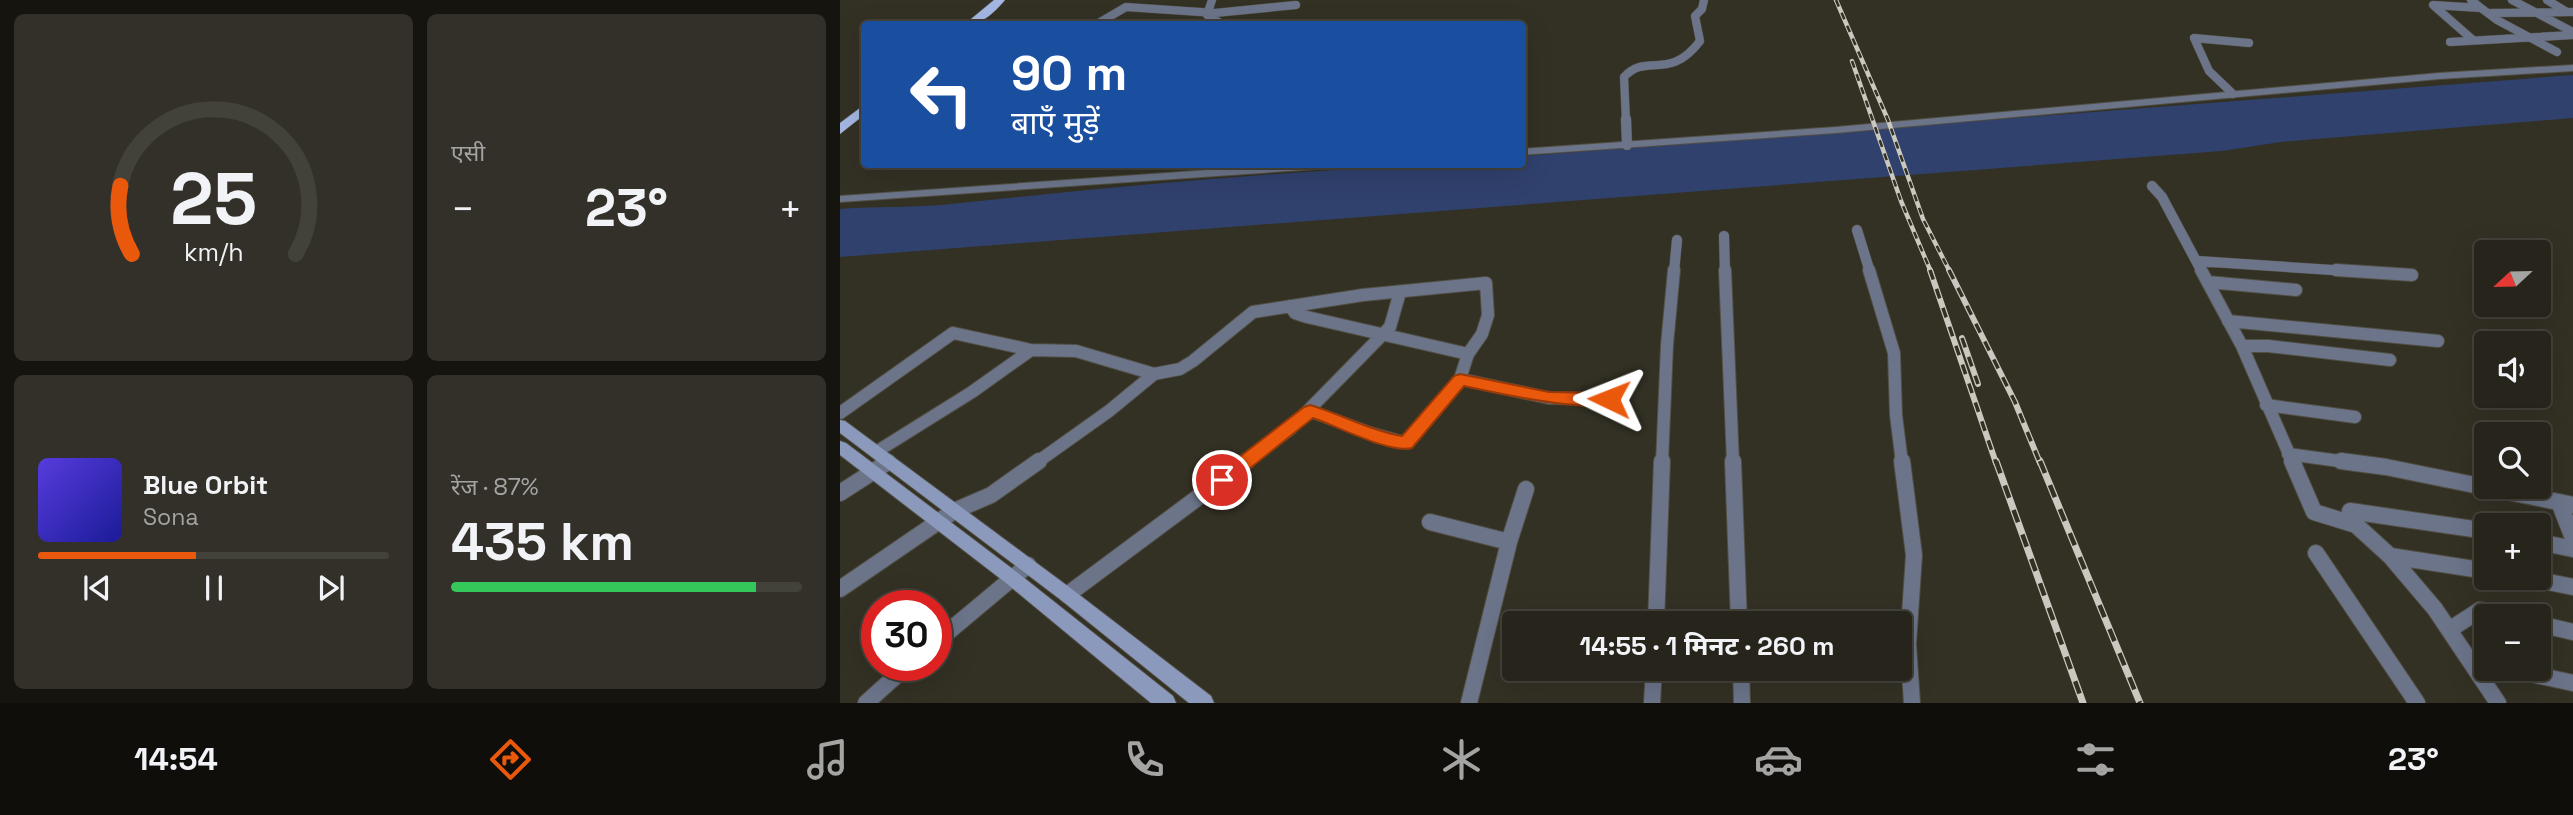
<!DOCTYPE html>
<html lang="hi">
<meta charset="utf-8">
<style>
body{margin:0;font-family:"Space Grotesk","Noto Sans Devanagari",sans-serif;background:#323028;color:#f1f3f6;height:100vh;display:flex;flex-direction:column;font-size:26px;white-space:nowrap}
*{box-sizing:border-box;margin:0}
p{font-size:23px;color:#a4a4a3}
.icon{flex:none;width:38px;height:38px;fill:none;stroke:currentColor;stroke-width:2;stroke-linecap:round;stroke-linejoin:round}
.map{position:relative;flex:1;overflow:hidden}
.side{display:flex;flex-direction:column;gap:14px;padding:14px;background:#15140f;width:840px}
.side>*{flex:none}
.hud{position:absolute;left:21px;top:21px;width:665px;height:147px;border-radius:7px;box-shadow:0 7px 28px #0002,0 0 0 2px #42413a;background:#1a4fa0;color:#fff;overflow:hidden}
.needle{width:46px;rotate:248deg}
.fabs{position:absolute;left:1634px;top:240px;display:grid;gap:14px}
.fabs a{display:grid;place-items:center;width:77px;height:77px;border-radius:7px;background:#26241b;box-shadow:0 7px 28px #0002,0 0 0 2px #42413a;font-size:35px}
.speed{position:absolute;left:21px;top:590px;display:flex;gap:14px;font-size:35px;font-weight:700;text-align:center}
.speed>*{display:grid;place-content:center;width:91px;height:91px;border-radius:50%;background:#26241b;box-shadow:0 7px 28px #0002,0 0 0 2px #42413a;line-height:1}
.speed .limit{border:10px solid #d22;background:#fff;color:#111}
.pin{position:absolute;display:grid;place-items:center;width:60px;height:60px;color:#fff;margin:-30px;border:4px solid #fff;border-radius:50%;box-shadow:0 2px 7px #0007}
.me{position:absolute;width:77px;margin:-38px;rotate:272deg;stroke-linejoin:round;filter:drop-shadow(0 0 5px #0008)}
.turn{display:flex;align-items:center;gap:24px;height:147px;padding:0 35px;font-size:32px}
.turn .icon{width:91px;height:91px;stroke-width:2.5}
.turn b{display:block;font-size:49px;line-height:60px}
.big{font-size:52px;font-weight:700;line-height:1.1}
.side .card{flex:1;display:flex;flex-direction:column;justify-content:center;gap:10px;min-width:0;padding:0 24px;border-radius:10px;background:#323028}
.side .dial{align-items:center;gap:0}
.dial svg{height:182px;overflow:visible;fill:none;stroke:#42413a;stroke-width:7;stroke-linecap:round;text-anchor:middle}
.dial text{fill:#f1f3f6;stroke:none}
.song{display:flex;align-items:center;gap:21px}
.cover{width:84px;height:84px;border-radius:10px;background:linear-gradient(135deg,hsl(250 70% 55%),hsl(240 70% 35%))}
.played{height:7px;border-radius:4px;background:linear-gradient(90deg,#ea580c 45%,#42413a 45%)}
.keys{display:flex;justify-content:space-around;direction:ltr}
.heat{display:flex;justify-content:space-between;align-items:center;font-size:38px;direction:ltr}
.charge{height:10px;border-radius:5px;background:linear-gradient(90deg,#34c759 87%,#42413a 0)}
.side .tiles{flex:1;display:grid;gap:14px;grid-template-columns:repeat(2,1fr)}
.trip{position:absolute;left:662px;top:611px;width:410px;height:70px;border-radius:7px;background:#26241b;box-shadow:0 7px 28px #0002,0 0 0 2px #42413a;font-weight:700;line-height:70px;text-align:center}
.dock{display:flex;height:112px;justify-content:space-around;align-items:center;background:#0f0e0b;color:#a4a4a3}
.dock .icon{width:49px;height:49px}
.dock .active{color:#ea580c}
.dock b{font-size:32px;color:#f1f3f6}
main{display:flex;flex:1;min-height:0}
.map>svg:first-child{display:block}
.water{fill:#30416d}
.lines{fill:none;stroke-linecap:round;stroke-linejoin:round}
.minor-far3-casing{stroke:#514e43;stroke-width:9}
.minor-far2-casing{stroke:#514e43;stroke-width:11}
.minor-far1-casing{stroke:#514e43;stroke-width:14}
.minor-casing{stroke:#514e43;stroke-width:18}
.tertiary-casing{stroke:#514e43;stroke-width:2}
.secondary-casing{stroke:#514e43;stroke-width:2}
.primary-casing{stroke:#514e43;stroke-width:1}
.minor-far3{stroke:#6b7489;stroke-width:8}
.minor-far2{stroke:#6b7489;stroke-width:10}
.minor-far1{stroke:#6b7489;stroke-width:12}
.minor{stroke:#6b7489;stroke-width:16}
.tertiary{fill:#6b7489;fill-rule:evenodd}
.secondary{fill:#8b9abc;fill-rule:evenodd}
.primary{fill:#a4b7e3;fill-rule:evenodd}
.rail-far2-casing{stroke:#cac8bf;stroke-width:4.5}
.rail-far1-casing{stroke:#cac8bf;stroke-width:6}
.rail-casing{stroke:#cac8bf;stroke-width:7}
.rail-far2{stroke:#333024;stroke-width:2.5;stroke-dasharray:7;stroke-linecap:butt}
.rail-far1{stroke:#333024;stroke-width:3.5;stroke-dasharray:10;stroke-linecap:butt}
.rail{stroke:#333024;stroke-width:4.5;stroke-dasharray:13;stroke-linecap:butt}
.route{fill:#ea580c;stroke:#983908;stroke-width:2}
</style>
<main>
<section class="side">
<div class="tiles">
<div class="card dial"><svg viewBox="0 0 100 80">
<path d="M14 69A42 42 0 1 1 86 69"/>
<path d="M14 69A42 42 0 0 1 9 39" stroke="#ea580c"/>
<text x="50" y="56" font-size="32" font-weight="700">25</text>
<text x="50" y="72" font-size="11">km/h</text>
</svg></div>
<div class="card"><p>एसी</p>
<div class="heat"><a>−</a><b class="big">23°</b><a>+</a></div>
</div>
<div class="card">
<div class="song"><i class="cover"></i><div><b>Blue Orbit</b><p>Sona</p></div></div>
<div class="played"></div>
<div class="keys"><svg class="icon" aria-label="previous" viewBox="0 0 24 24"><path d="M18 5L8 12l10 7zM5 5v14"/></svg><svg class="icon" aria-label="pause" viewBox="0 0 24 24"><path d="M8 5v14M16 5v14"/></svg><svg class="icon" aria-label="next" viewBox="0 0 24 24"><path d="M6 5l10 7-10 7zM19 5v14"/></svg></div>
</div>
<div class="card"><p>रेंज · 87%</p><b class="big">435 km</b><div class="charge"></div></div>
</div>
</section>
<div class="map">
<svg width="1733" height="703" viewBox="0 0 1733 703">
<rect width="100%" height="100%" fill="#333024"/>
<path class="water" d="M1733 75V118L1441 142 1382 151 0 257V209C37 206 75 208 111 204 301 184 492 165 682 164L683 156Z"/>
<g class="lines">
<defs>
<path id="minor-far3" d="M372 0 367 15 382 24
M1631 0 1641 8 1593 5 1633 40
M1672 0 1733 32
M1707 0 1727 12
M1641 8 1657 20 1717 52
M1651 13 1733 12
M257 24 286 7 375 13 456 5
M1610 42 1733 35
M1393 94 1369 71 1354 38 1409 43
M786 121 784 77C807 52 829 82 860 41L855 16 862 9 864 0"/>
<path id="minor-far2" d="M786 119 787 145
M1312 186 1322 197 1362 272
M1017 230 1030 272
M884 236 885 272
M1357 261 1523 272
M834 272 837 240"/>
<path id="minor-far1" d="M885 270 893 463
M1029 270 1054 353 1056 415 1062 463
M1361 270 1402 346 1453 463
M1496 270 1572 275
M1368 282 1456 290
M450 306 455 313 467 317 628 354
M1388 321 1598 341
M1402 346H1428L1550 360
M620 379 709 398 769 399
M1426 405 1515 417
M0 413 113 333 191 350 236 351 314 374
M36 452 132 392 191 350
M1448 454 1514 463
M196 463 269 411 314 374 340 369 353 361 413 312 523 295 646 283 648 315 642 334 628 354 620 379 566 443 530 433 470 411
M405 463 449 430 550 327 560 292
M822 463 827 345 834 270"/>
<path id="minor" d="M893 461 899 623
M1062 461 1074 555 1068 644 1072 703
M1452 461 1474 512 1516 525 1550 556 1595 609 1658 703
M1501 461 1546 467 1733 505
M0 493 48 462
M1719 502 1733 538
M590 522 669 542
M1516 525 1510 511 1647 531
M1699 542 1733 549
M1476 553 1577 703
M1550 556 1647 571
M1688 578 1733 587
M0 589 114 511 151 495 199 461
M227 595 407 461
M816 623 822 461
M1699 624 1733 632
M1609 630 1640 610 1666 616
M96 642 188 565
M901 668 902 703
M1664 668 1733 683
M26 703 68 665
M629 703 669 542 686 489
M812 703 814 668"/>
<path id="tertiary" d="M1733 65V71L1599 79 996 133 682 155V149L996 127 1599 73Z
M453 164H512L507 167 0 202V196Z"/>
<path id="secondary" d="M0 420 5 421 233 590 371 696 374 703H349L221 600 0 433Z
M0 441 6 443 178 573 333 696 336 703H311L166 583 0 455Z"/>
<path id="primary" d="M154 0H165C154 13 143 24 125 24Z
M24 105V115L0 134V123Z"/>
</defs>
<use href="#minor-far3" class="minor-far3-casing"/>
<use href="#minor-far2" class="minor-far2-casing"/>
<use href="#minor-far1" class="minor-far1-casing"/>
<use href="#minor" class="minor-casing"/>
<use href="#tertiary" class="tertiary-casing"/>
<use href="#secondary" class="secondary-casing"/>
<use href="#primary" class="primary-casing"/>
<use href="#minor-far3" class="minor-far3"/>
<use href="#minor-far2" class="minor-far2"/>
<use href="#minor-far1" class="minor-far1"/>
<use href="#minor" class="minor"/>
<use href="#tertiary" class="tertiary"/>
<use href="#secondary" class="secondary"/>
<use href="#primary" class="primary"/>
<defs>
<path id="rail-far2" d="M996 0 1048 120 1083 219 1110 272
M1012 61 1061 201 1091 272"/>
<path id="rail-far1" d="M1090 270 1156 463
M1109 270 1175 402 1200 463
M1122 338 1138 384"/>
<path id="rail" d="M1156 461 1243 703
M1200 461 1300 703"/>
</defs>
<use href="#rail-far2" class="rail-far2-casing"/>
<use href="#rail-far1" class="rail-far1-casing"/>
<use href="#rail" class="rail-casing"/>
<use href="#rail-far2" class="rail-far2"/>
<use href="#rail-far1" class="rail-far1"/>
<use href="#rail" class="rail"/>
</g>
<path class="route" d="M620 374 709 392 769 393 777 399C763 418 648 391 624 386L572 448C550 454 497 426 473 418L389 485H376L373 480 376 475 464 407 470 405C501 414 531 431 562 436L614 376Z"/>
</svg>
<div class="fabs">
<a><svg class="needle" viewBox="-14 -14 28 28"><path d="M0-13l5 13h-10z" fill="#e53935"/><path d="M0 13l5-13h-10z" fill="#a4a4a3"/></svg></a>
<a><svg class="icon" aria-label="sound" viewBox="0 0 24 24"><path d="M4 9h4l5-4v14l-5-4H4zM17 9q2 3 0 6"/></svg></a>
<a><svg class="icon" aria-label="search" viewBox="0 0 24 24"><circle cx="10" cy="10" r="6"/><path d="M15 15l6 6"/></svg></a>
<a>+</a>
<a>−</a>
</div>
<div class="speed"><div class="limit">30</div></div>
<div class="pin" style="left:382px;top:480px;background:#d93025"><svg class="icon" aria-label="arrive" viewBox="0 0 24 24"><path d="M6 21V4h12l-3 4 3 4H6"/></svg></div>
<svg class="me" style="left:769px;top:399px" viewBox="-20 -20 40 40"><path d="M0-17L14 15 0 8-14 15z" fill="#ea580c" stroke="#fff" stroke-width="4"/></svg>
<div class="trip">14:55 · 1 मिनट · 260 m</div>
<div class="hud">
<div class="turn"><svg class="icon" aria-label="left" viewBox="0 0 24 24"><path d="M17 20v-9H6M10 6l-5 5 5 5"/></svg><div><b>90 m</b>बाएँ मुड़ें</div></div>
</div>
</div>
</main>
<nav class="dock">
<b>14:54</b>
<svg class="icon active" aria-label="directions" viewBox="0 0 24 24"><path d="M12 3l9 9-9 9-9-9zM9 14v-3h6M13 9l2 2-2 2"/></svg>
<svg class="icon" aria-label="music" viewBox="0 0 24 24"><path d="M9 18V5l10-2v13"/><circle cx="6" cy="18" r="3"/><circle cx="16" cy="16" r="3"/></svg>
<svg class="icon" aria-label="phone" viewBox="0 0 24 24"><path d="M5 4h4l2 5-3 2q2 4 5 5l2-3 5 2v4C11 20 4 13 5 4z"/></svg>
<svg class="icon" aria-label="climate" viewBox="0 0 24 24"><path d="M12 3v18M4 7l16 10M4 17L20 7"/></svg>
<svg class="icon" aria-label="car" viewBox="0 0 24 24"><path d="M5 17H2v-5l4-1 3-4h7l3 4 3 1v5h-3M9 17h6M6 11h13"/><circle cx="7" cy="17" r="2"/><circle cx="17" cy="17" r="2"/></svg>
<svg class="icon" aria-label="filters" viewBox="0 0 24 24"><path d="M4 7h16M4 17h16"/><circle cx="9" cy="7" r="2"/><circle cx="15" cy="17" r="2"/></svg>
<b>23°</b>
</nav>
